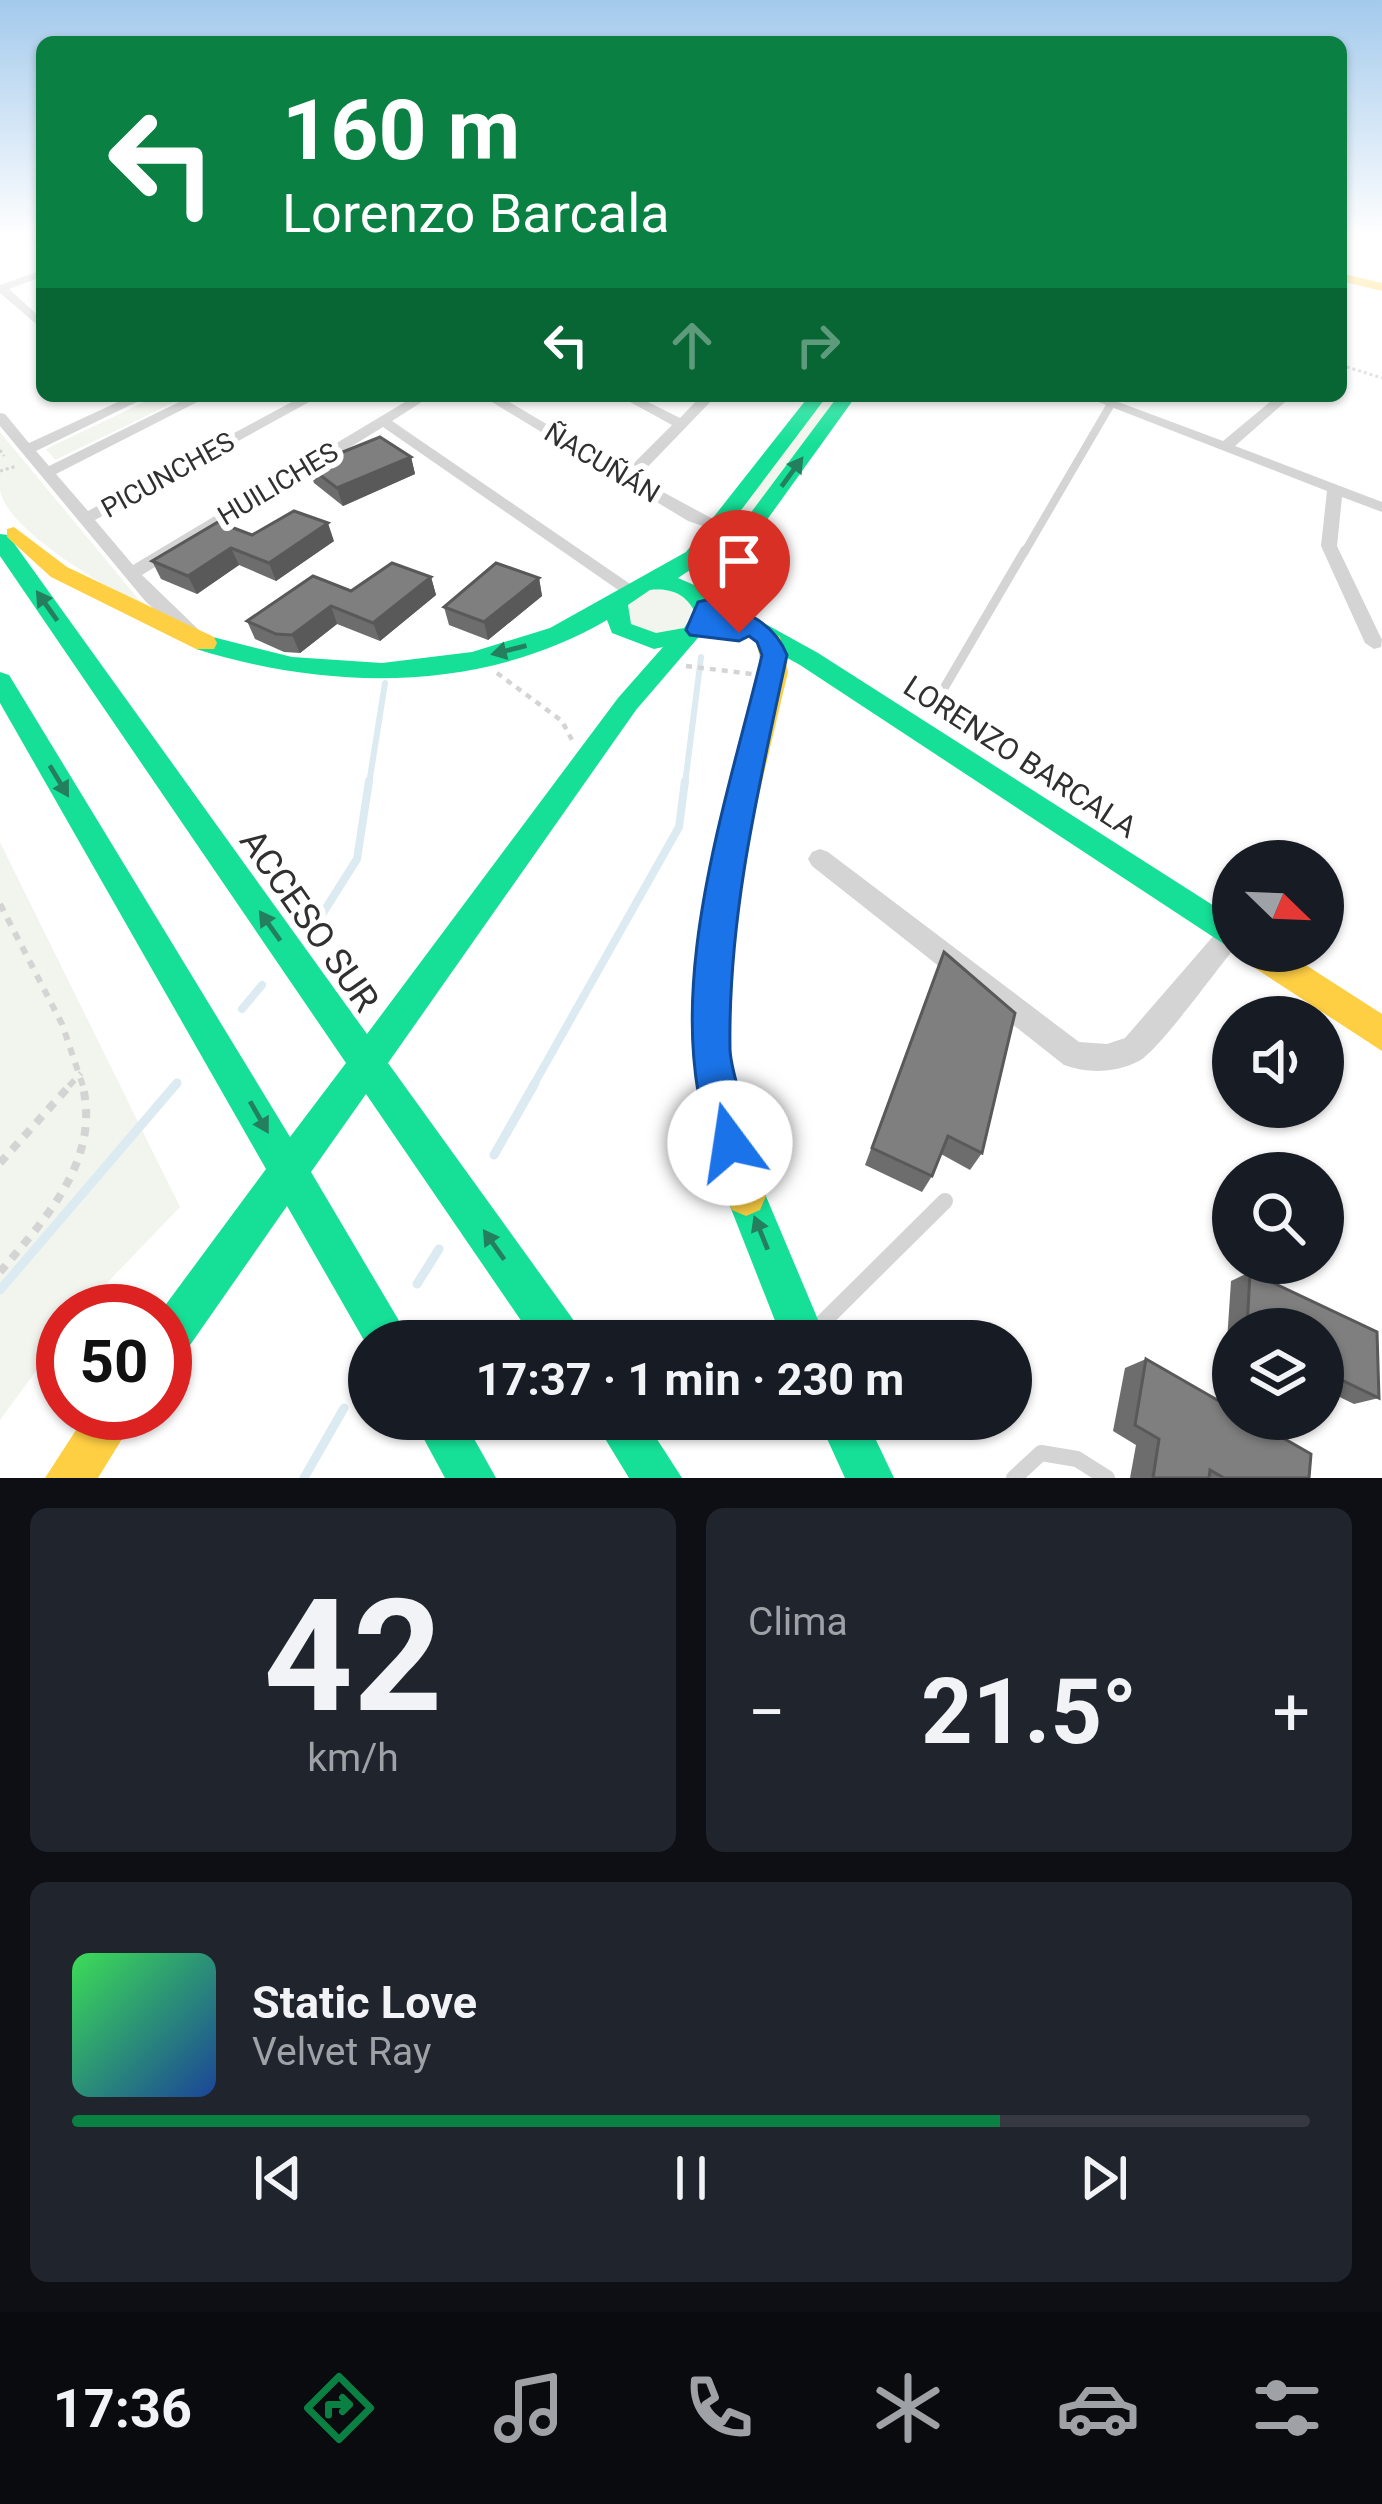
<!DOCTYPE html>
<html lang="es">
<meta charset="utf-8">
<style>
body{margin:0;font-family:Roboto,sans-serif;background:#20242c;color:#f1f3f6;height:100vh;display:flex;flex-direction:column;font-size:45px;white-space:nowrap}
*{box-sizing:border-box;margin:0}
p{font-size:39px;color:#9ea1a6}
.icon{flex:none;width:66px;height:66px;fill:none;stroke:currentColor;stroke-width:2;stroke-linecap:round;stroke-linejoin:round}
.map{position:relative;height:1478px;overflow:hidden}
.panel{display:flex;flex-direction:column;gap:30px;padding:30px;background:#0d0f14;flex:1}
.panel>*{flex:none}
.top-card{position:absolute;left:36px;top:36px;width:1311px;height:366px;border-radius:18px;box-shadow:0 3px 9px #0004;background:#0b8043;color:#fff;overflow:hidden}
.needle{width:78px;rotate:113deg}
.fabs{position:absolute;left:1212px;top:840px;display:grid;gap:24px}
.fabs a{display:grid;place-items:center;width:132px;height:132px;border-radius:50%;background:#171b24;box-shadow:0 3px 9px #0004;font-size:60px}
.speed{position:absolute;left:36px;top:1284px;display:flex;gap:24px;font-size:60px;font-weight:700;text-align:center}
.speed>*{display:grid;place-content:center;width:156px;height:156px;border-radius:50%;background:#171b24;box-shadow:0 3px 9px #0004;line-height:1}
.speed .limit{border:18px solid #d22;background:#fff;color:#111}
.pin{position:absolute;display:grid;place-items:center;width:102px;height:102px;color:#fff;margin:-123px -51px;border-radius:50% 50% 50% 0;rotate:-45deg;box-shadow:0 0 12px #0007}
.pin .icon{rotate:45deg}
.me{position:absolute;width:132px;margin:-66px;rotate:346deg;stroke-linejoin:round;filter:drop-shadow(0 0 9px #0008)}
.turn{display:flex;align-items:center;gap:42px;height:252px;padding:0 48px;font-size:54px}
.turn .icon{width:156px;height:156px;stroke-width:2.5}
.turn b{display:block;font-size:84px;line-height:102px}
.lanes{display:flex;align-items:center;height:114px;padding:0 48px;background:#0003;justify-content:center;gap:60px;direction:ltr}
.lanes .off{opacity:.35}
.big{font-size:90px;font-weight:700;line-height:1.1}
.panel .widget{flex:1;display:flex;flex-direction:column;justify-content:center;gap:18px;min-width:0;padding:0 42px;border-radius:18px;background:#20242c}
.panel .dial{align-items:center;gap:0}
.dial b{font-size:156px;line-height:1}
.song{display:flex;align-items:center;gap:36px}
.cover{width:144px;height:144px;border-radius:18px;background:linear-gradient(135deg,hsl(130 70% 55%),hsl(220 70% 35%))}
.played{height:12px;border-radius:6px;background:linear-gradient(90deg,#0b8043 75%,#363941 75%)}
.keys{display:flex;justify-content:space-around;direction:ltr}
.heat{display:flex;justify-content:space-between;align-items:center;font-size:66px;direction:ltr}
.panel .tiles{flex:1;display:grid;gap:30px;grid-template-columns:1fr 1fr}
.widget:last-child{grid-column:span 2}
.trip{position:absolute;left:348px;top:1320px;width:684px;height:120px;border-radius:60px;background:#171b24;box-shadow:0 3px 9px #0004;font-weight:700;line-height:120px;text-align:center}
.tabs{display:flex;height:192px;justify-content:space-around;align-items:center;background:#090b0e;color:#9ea1a6}
.tabs .icon{width:84px;height:84px}
.tabs .on{color:#0b8043}
.tabs b{font-size:54px;color:#f1f3f6}
.map>svg:first-child{display:block}
.green{fill:#f2f5ed}
.lines{fill:none;stroke-linecap:round;stroke-linejoin:round}
.stream-far2{stroke:#dbebf1;stroke-width:6}
.stream-far1{stroke:#dbebf1;stroke-width:8}
.stream{stroke:#dbebf1;stroke-width:9}
.path-far3{stroke:#d4d4d4;stroke-width:3;stroke-dasharray:3 3;stroke-linecap:butt}
.path-far2{stroke:#d4d4d4;stroke-width:4.5;stroke-dasharray:6 6;stroke-linecap:butt}
.path-far1{stroke:#d4d4d4;stroke-width:6;stroke-dasharray:8 8;stroke-linecap:butt}
.path{stroke:#d4d4d4;stroke-width:8;stroke-dasharray:9 9;stroke-linecap:butt}
.lane-far2{stroke:#d4d4d4;stroke-width:8}
.lane-far1{stroke:#d4d4d4;stroke-width:9}
.lane{stroke:#d4d4d4;stroke-width:16}
.street{fill:#d4d4d4;fill-rule:evenodd}
.fast{fill:#16e098;fill-rule:evenodd}
.slow{fill:#ffcf43;fill-rule:evenodd}
.wall{fill:#6d6d6d}
.shaded-wall{fill:#595959}
.building{fill:#7f7f7f;stroke:#595959;stroke-width:3}
.oneway{fill:#247f5f}
.route{fill:#1a73e8;stroke:#114b97;stroke-width:3}
.labels{text-anchor:middle;stroke-width:12;stroke-linejoin:round;paint-order:stroke}
.far-street-label{font-size:27px;fill:#303030;stroke:#fff}
.street-label{font-size:30px;fill:#303030;stroke:#fff}
.near-street-label{font-size:36px;fill:#303030;stroke:#fff}
</style>
<div class="map">
<svg width="1382" height="1478" viewBox="0 0 1382 1478">
<rect width="100%" height="100%" fill="#fff"/>
<path class="green" d="M157 396H187L55 460 46 449Z
M826 396H839L710 576 689 571Z
M0 432 145 607C109 589 7 531 0 490 0 472 0 451 0 432Z
M669 590 686 596 697 613C673 642 663 635 630 625L625 608 649 591Z
M0 842 180 1207 80 1311H63V1334L0 1420Z"/>
<g class="lines">
<path class="stream-far2" d="M369 784 385 683
M685 784 701 657"/>
<path class="stream-far1" d="M321 916 357 859 369 781
M242 1009 262 985
M533 1086 679 827 685 781"/>
<path class="stream" d="M494 1155 535 1083
M417 1284 439 1249
M0 1290 177 1083
M304 1478 344 1408"/>
<path class="path-far3" d="M1341 365 1382 378
M0 450 4 456
M0 471 17 466"/>
<path class="path-far2" d="M686 666 752 674
M497 673 562 721 572 740"/>
<path class="path-far1" d="M0 904 62 1024 83 1086
M69 1086 81 1073"/>
<path class="path" d="M0 1163 72 1083
M0 1272C46 1218 102 1159 82 1083"/>
<path class="lane-far2" d="M1024 553 1111 404"/>
<path class="lane-far1" d="M933 707 1025 550"/>
<path class="lane" d="M816 1329 945 1201
M1014 1478 1041 1453 1077 1459 1107 1478"/>
<path class="street" d="M26 238H37L42 242V250Z
M42 270V277L9 289 42 319V329L0 293V285Z
M131 396H149L36 451 49 466 191 396H209L56 474 88 511 303 396H320L95 520 133 565 415 396H431L392 421 639 590 630 595 624 594 383 427 142 575 200 631 191 637 184 635 146 602 0 426V413L5 414 29 443Z
M482 396H499L626 471 672 425 619 396H636L680 418 701 396H716L637 478 726 526 718 531 688 521Z
M1083 396H1102L1223 441 1277 396H1292L1235 446 1382 502V512L1342 497 1337 546 1382 640 1381 647 1374 649 1365 643 1321 546 1327 491Z
M820 849 828 852 1079 1042 1107 1044 1125 1038 1222 926 1231 923 1233 950C1215 972 1158 1051 1139 1061 1116 1073 1088 1074 1064 1065L812 866 808 859 812 852Z"/>
<path class="fast" d="M809 396H827L702 562 678 578 701 588 714 562 838 396H856L733 567 718 603 746 613 818 653 1233 918V950L800 665 715 618 636 710 388 1063 577 1325 583 1341H535L366 1094 311 1172 411 1341H369V1349L287 1206 181 1358 165 1364V1311H161L266 1169 0 703V672L9 675 290 1137 346 1063 0 556V534L8 535 367 1034 618 698 663 647 654 649 612 633 607 620C482 693 330 691 196 649L193 643 196 637 205 635 292 657 382 663 472 652 550 628 686 552ZM650 590C670 588 685 593 695 612L684 628 656 633 631 624 628 605Z
M746 1176 760 1182 827 1341H783L726 1196 732 1182Z
M413 1419H463L496 1478H445Z
M593 1419H644L682 1478H629Z
M818 1419H866L894 1478H845Z"/>
<path class="slow" d="M1341 273 1382 283V291L1341 281Z
M14 527 67 567 214 637 217 643 214 649H196L51 577 7 537V529Z
M768 629 780 637 788 672 741 871 729 980 730 1070 766 1196 760 1210 746 1216 732 1210 726 1196 694 1070 695 980 711 871 762 672 756 637Z
M1239 951H1284L1382 1014V1051L1244 961Z
M87 1413H138L98 1478H45Z"/>
</g>
<path class="wall" d="M411 457 415 474 343 506 314 483 308 466Z
M252 535 334 541 276 581 239 565 197 594 161 579 152 561Z
M431 577 436 595 380 641 337 624 300 653 284 652 255 639 247 621 351 591Z
M539 578 542 596 488 640 449 625 444 607Z
M944 952 982 1153 970 1170 941 1154 932 1176 922 1192 865 1165Z
M1250 1272 1377 1332 1379 1398 1354 1404 1323 1389V1329H1233V1344L1227 1341 1231 1281Z
M1146 1359 1309 1478H1130L1136 1445 1113 1431 1125 1368Z"/>
<path class="shaded-wall" d="M411 457 415 474 343 506 337 488Z
M328 523 334 541 276 581 269 563Z
M231 548 239 565 197 594 188 576Z
M431 577 436 595 380 641 373 623Z
M539 578 542 596 488 640 484 622Z
M331 606 337 624 300 653 292 635Z"/>
<path class="building" d="M380 437 411 457 337 488 308 466Z
M294 511 328 523 269 563 231 548 188 576 152 561 218 522 252 535Z
M392 563 431 577 373 623 331 606 292 635 276 634 247 621 313 576 351 591Z
M496 563 539 578 484 622 444 607Z
M944 952 1015 1013 982 1153 948 1136 932 1176 872 1148Z
M1250 1272 1377 1332 1379 1398 1323 1371V1329H1247Z
M1146 1359 1233 1409V1419H1250L1311 1454 1309 1478H1224L1210 1470 1209 1478H1153L1159 1439 1135 1425Z"/>
<defs><path id="oneway-solid" d="M-6-.8H1V-3.2L6.5 0L1 3.2V.8H-6Z" transform="scale(3)"/></defs>
<g class="oneway">
<use href="#oneway-solid" transform="translate(792 472) rotate(-54)"/>
<use href="#oneway-solid" transform="translate(47 606) rotate(-125)"/>
<use href="#oneway-solid" transform="translate(509 650) rotate(166)"/>
<use href="#oneway-solid" transform="translate(59 781) rotate(59)"/>
<use href="#oneway-solid" transform="translate(270 926) rotate(-125)"/>
<use href="#oneway-solid" transform="translate(259 1117) rotate(60)"/>
<use href="#oneway-solid" transform="translate(761 1233) rotate(-112)"/>
<use href="#oneway-solid" transform="translate(494 1245) rotate(-125)"/>
</g>
<linearGradient id="sky" x2="0" y2="1"><stop stop-color="#a3caec"/><stop offset="0.53" stop-color="#fff"/><stop offset="1" stop-color="#fff" stop-opacity="0"/></linearGradient>
<rect width="1382" height="445" fill="url(#sky)"/>
<path class="route" d="M706 600C741 609 773 620 787 655 759 786 728 914 730 1049 731 1082 757 1126 744 1156L730 1162 716 1156C655 1007 726 805 762 655L757 642 749 636 739 641 690 635 686 630 698 602Z"/>
<g class="labels">
<g class="far-street-label">
<text transform="translate(602 463) rotate(31)" y="9">ÑACUÑÁN</text>
<text transform="translate(168 475) rotate(-29)" y="9">PICUNCHES</text>
<text transform="translate(278 484) rotate(-31)" y="9">HUILICHES</text>
</g>
<g class="street-label">
<text transform="translate(1020 757) rotate(33)" y="10">LORENZO BARCALA</text>
</g>
<g class="near-street-label">
<text transform="translate(310 920) rotate(55)" y="13">ACCESO SUR</text>
</g>
</g>
</svg>
<div class="fabs">
<a><svg class="needle" viewBox="-14 -14 28 28"><path d="M0-13l5 13h-10z" fill="#e53935"/><path d="M0 13l5-13h-10z" fill="#9ea1a6"/></svg></a>
<a><svg class="icon" aria-label="sound" viewBox="0 0 24 24"><path d="M4 9h4l5-4v14l-5-4H4zM17 9q2 3 0 6"/></svg></a>
<a><svg class="icon" aria-label="search" viewBox="0 0 24 24"><circle cx="10" cy="10" r="6"/><path d="M15 15l6 6"/></svg></a>
<a><svg class="icon" aria-label="layers" viewBox="0 0 24 24"><path d="M12 4l9 5-9 5-9-5zM3 14l9 5 9-5"/></svg></a>
</div>
<div class="speed"><div class="limit">50</div></div>
<div class="pin" style="left:739px;top:633px;background:#d93025"><svg class="icon" aria-label="arrive" viewBox="0 0 24 24"><path d="M6 21V4h12l-3 4 3 4H6"/></svg></div>
<svg class="me" style="left:730px;top:1143px" viewBox="-20 -20 40 40"><circle r="19" fill="#fff"/><path d="M0-13L10 11 0 6-10 11z" fill="#1a73e8"/></svg>
<div class="trip">17:37 · 1 min · 230 m</div>
<div class="top-card">
<div class="turn"><svg class="icon" aria-label="left" viewBox="0 0 24 24"><path d="M17 20v-9H6M10 6l-5 5 5 5"/></svg><div><b>160 m</b>Lorenzo Barcala</div></div>
<div class="lanes"><svg class="icon" aria-label="left" viewBox="0 0 24 24"><path d="M17 20v-9H6M10 6l-5 5 5 5"/></svg><svg class="icon off" aria-label="ahead" viewBox="0 0 24 24"><path d="M12 20V5M6 11l6-6 6 6"/></svg><svg class="icon off" aria-label="right" viewBox="0 0 24 24"><path d="M7 20v-9h11M14 6l5 5-5 5"/></svg></div>
</div>
</div>
<section class="panel">
<div class="tiles">
<div class="widget dial"><b>42</b><p>km/h</p></div>
<div class="widget"><p>Clima</p>
<div class="heat"><a>−</a><b class="big">21.5°</b><a>+</a></div>
</div>
<div class="widget">
<div class="song"><i class="cover"></i><div><b>Static Love</b><p>Velvet Ray</p></div></div>
<div class="played"></div>
<div class="keys"><svg class="icon" aria-label="previous" viewBox="0 0 24 24"><path d="M18 5L8 12l10 7zM5 5v14"/></svg><svg class="icon" aria-label="pause" viewBox="0 0 24 24"><path d="M8 5v14M16 5v14"/></svg><svg class="icon" aria-label="next" viewBox="0 0 24 24"><path d="M6 5l10 7-10 7zM19 5v14"/></svg></div>
</div>
</div>
</section>
<nav class="tabs">
<b>17:36</b>
<svg class="icon on" aria-label="directions" viewBox="0 0 24 24"><path d="M12 3l9 9-9 9-9-9zM9 14v-3h6M13 9l2 2-2 2"/></svg>
<svg class="icon" aria-label="music" viewBox="0 0 24 24"><path d="M9 18V5l10-2v13"/><circle cx="6" cy="18" r="3"/><circle cx="16" cy="16" r="3"/></svg>
<svg class="icon" aria-label="phone" viewBox="0 0 24 24"><path d="M5 4h4l2 5-3 2q2 4 5 5l2-3 5 2v4C11 20 4 13 5 4z"/></svg>
<svg class="icon" aria-label="climate" viewBox="0 0 24 24"><path d="M12 3v18M4 7l16 10M4 17L20 7"/></svg>
<svg class="icon" aria-label="car" viewBox="0 0 24 24"><path d="M5 17H2v-5l4-1 3-4h7l3 4 3 1v5h-3M9 17h6M6 11h13"/><circle cx="7" cy="17" r="2"/><circle cx="17" cy="17" r="2"/></svg>
<svg class="icon" aria-label="filters" viewBox="0 0 24 24"><path d="M4 7h16M4 17h16"/><circle cx="9" cy="7" r="2"/><circle cx="15" cy="17" r="2"/></svg>
</nav>
